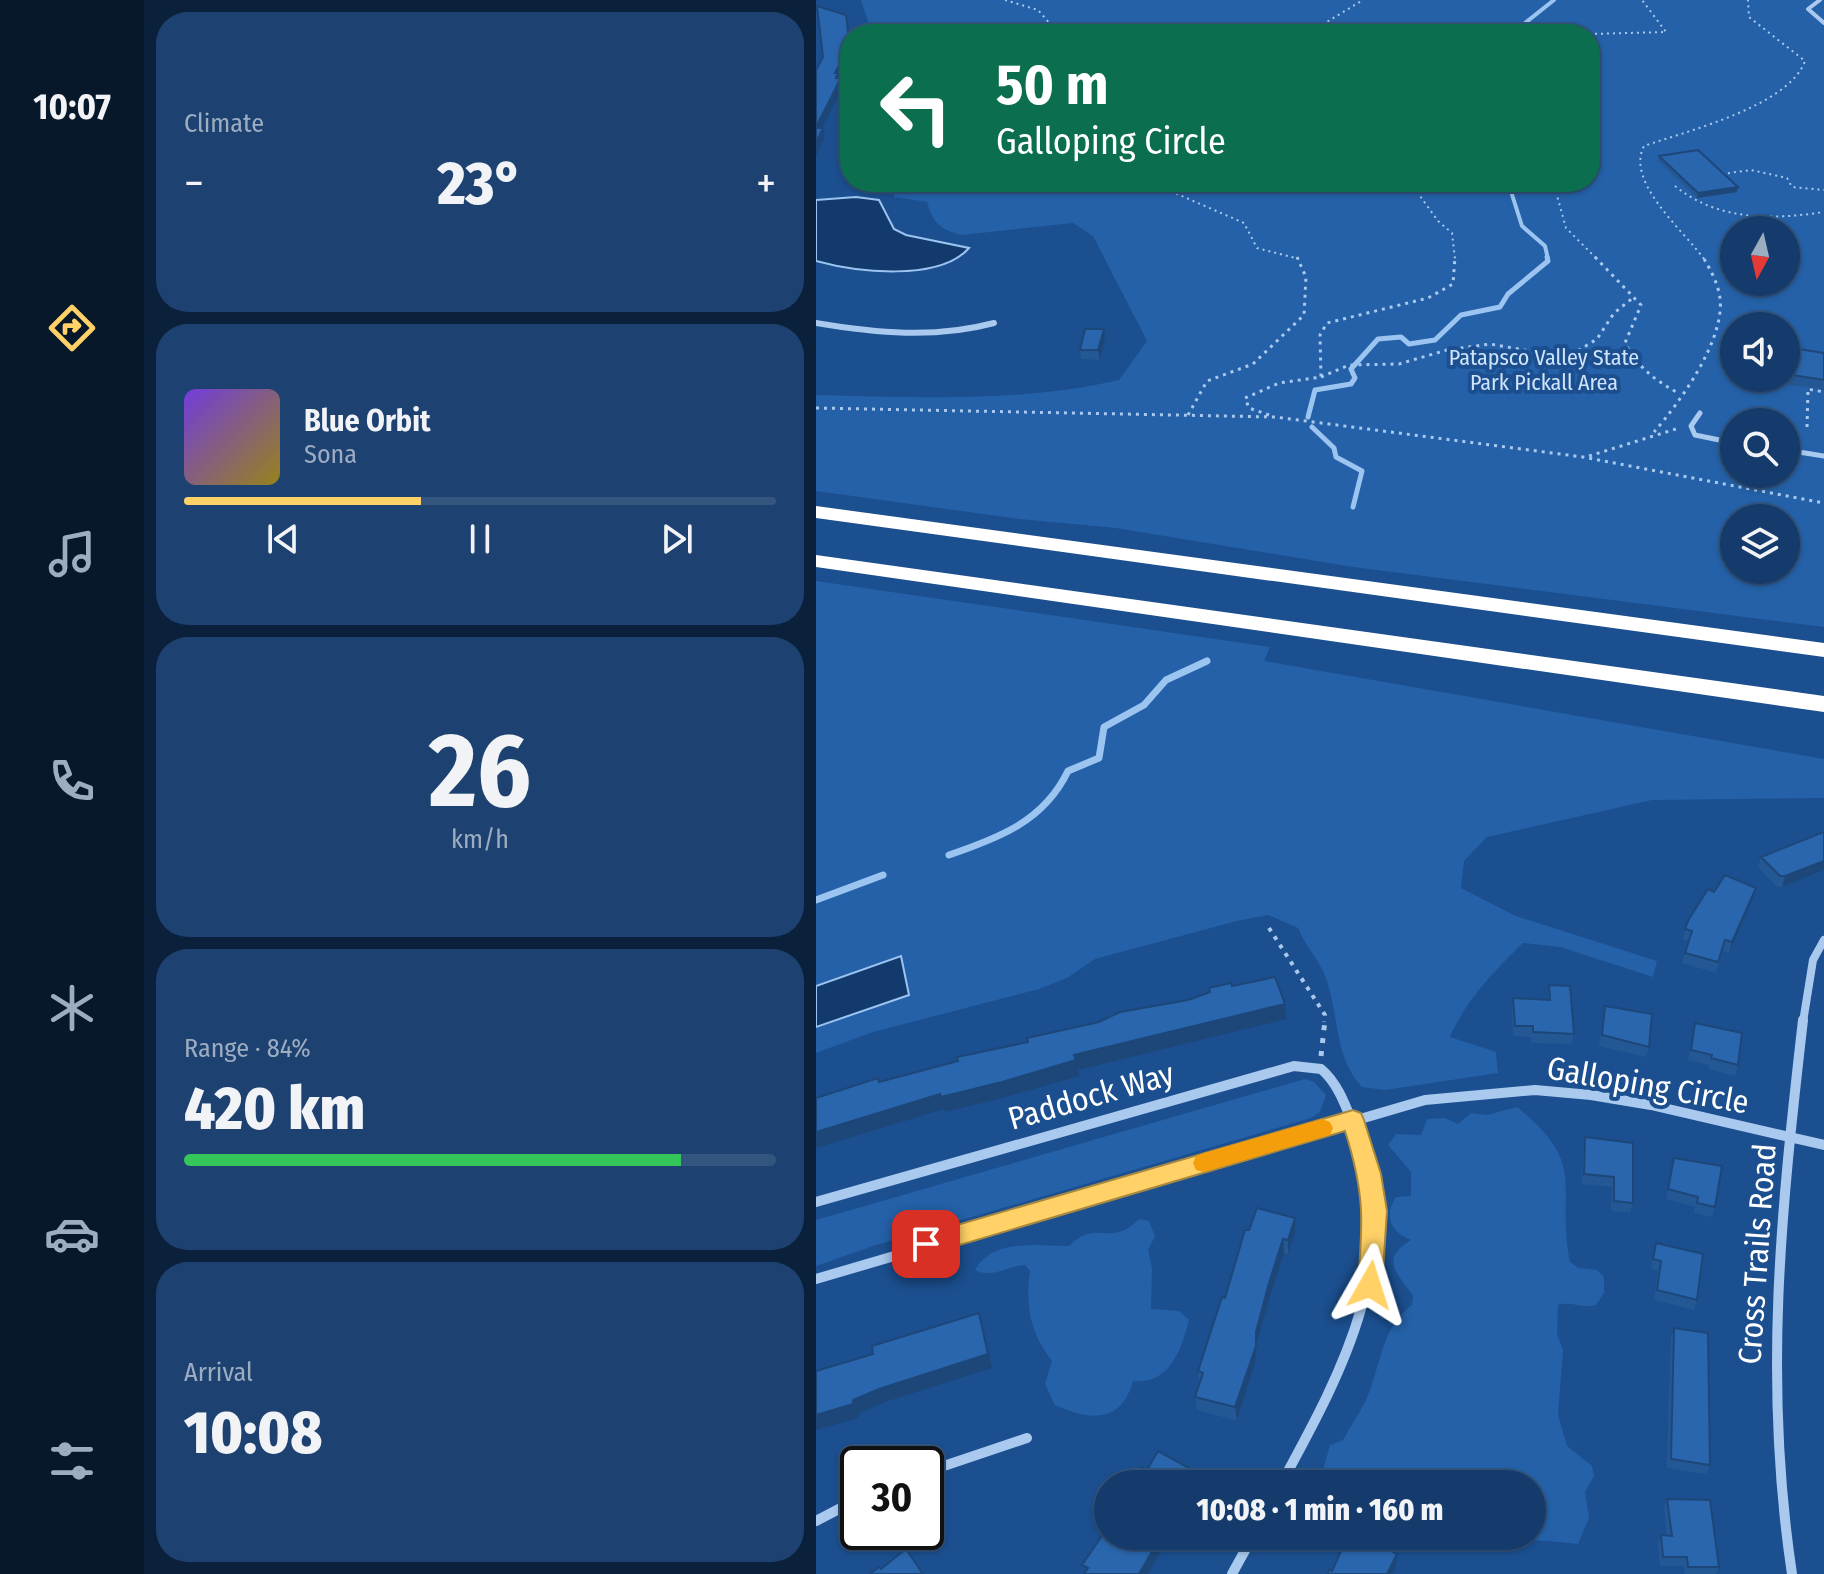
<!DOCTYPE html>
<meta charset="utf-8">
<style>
body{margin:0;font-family:"Fira Sans Condensed",sans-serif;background:#1d4271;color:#f1f3f6;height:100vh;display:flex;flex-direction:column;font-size:30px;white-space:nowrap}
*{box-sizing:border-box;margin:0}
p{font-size:26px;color:#9dadc1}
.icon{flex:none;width:44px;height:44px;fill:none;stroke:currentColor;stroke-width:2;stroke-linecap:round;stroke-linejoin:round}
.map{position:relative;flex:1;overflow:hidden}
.sheet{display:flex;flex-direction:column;gap:12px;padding:12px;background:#0b203b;width:672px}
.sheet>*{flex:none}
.top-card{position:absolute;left:24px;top:24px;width:760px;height:168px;border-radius:32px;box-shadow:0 2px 6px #0004,0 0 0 2px #33557e;background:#0b6e4f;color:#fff;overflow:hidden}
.needle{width:52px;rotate:188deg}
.controls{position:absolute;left:904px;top:216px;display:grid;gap:16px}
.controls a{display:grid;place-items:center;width:80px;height:80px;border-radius:50%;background:#143b6b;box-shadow:0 2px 6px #0004,0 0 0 2px #33557e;font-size:40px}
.speed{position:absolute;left:24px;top:1446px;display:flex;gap:16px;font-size:40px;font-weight:700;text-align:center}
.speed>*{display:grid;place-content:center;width:104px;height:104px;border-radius:50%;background:#143b6b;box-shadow:0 2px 6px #0004,0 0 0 2px #33557e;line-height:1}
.speed .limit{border:4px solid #111;border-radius:12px;background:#fff;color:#111}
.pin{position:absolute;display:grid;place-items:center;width:68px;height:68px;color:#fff;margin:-34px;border-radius:16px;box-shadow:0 4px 12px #0006}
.me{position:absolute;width:88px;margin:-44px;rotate:6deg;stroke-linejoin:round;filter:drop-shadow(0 0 6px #0008)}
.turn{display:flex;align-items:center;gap:28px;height:168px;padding:0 24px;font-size:36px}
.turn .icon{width:104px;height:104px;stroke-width:2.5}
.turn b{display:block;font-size:56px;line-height:68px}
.big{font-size:60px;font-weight:800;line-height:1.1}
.sheet .widget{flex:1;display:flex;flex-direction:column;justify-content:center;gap:12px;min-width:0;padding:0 28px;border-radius:32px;background:#1d4271}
.sheet .dial{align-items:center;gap:0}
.dial b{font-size:104px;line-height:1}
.song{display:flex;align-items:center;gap:24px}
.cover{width:96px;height:96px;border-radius:12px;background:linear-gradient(135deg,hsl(260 70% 55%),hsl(50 70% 35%))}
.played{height:8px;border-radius:4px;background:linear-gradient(90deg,#ffd166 40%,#33557e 40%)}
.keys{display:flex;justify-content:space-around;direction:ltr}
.heat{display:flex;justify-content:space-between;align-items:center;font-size:44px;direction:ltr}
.charge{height:12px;border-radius:6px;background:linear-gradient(90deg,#34c759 84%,#33557e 0)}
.trip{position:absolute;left:278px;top:1470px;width:452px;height:80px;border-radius:40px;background:#143b6b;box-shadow:0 2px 6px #0004,0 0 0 2px #33557e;font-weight:800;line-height:80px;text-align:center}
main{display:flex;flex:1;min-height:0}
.dock{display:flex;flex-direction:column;width:144px;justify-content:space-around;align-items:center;background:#08182b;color:#9dadc1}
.dock .icon{width:56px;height:56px}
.dock .on{color:#ffd166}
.dock b{font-size:36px;color:#f1f3f6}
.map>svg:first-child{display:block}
.green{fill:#2461a8;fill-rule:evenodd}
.water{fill:#123a6d;stroke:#9cc4f0;stroke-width:2}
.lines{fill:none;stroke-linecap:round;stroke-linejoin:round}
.stream-far2{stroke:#9cc4f0;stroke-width:4}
.stream-far1{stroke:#9cc4f0;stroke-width:5}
.stream{stroke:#9cc4f0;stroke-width:7}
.path-far3{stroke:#a9c9ee;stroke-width:2;stroke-dasharray:2 4;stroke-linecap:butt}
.path-far2{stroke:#a9c9ee;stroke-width:3;stroke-dasharray:3 5;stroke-linecap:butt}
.path-far1{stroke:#a9c9ee;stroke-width:4;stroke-dasharray:4 6;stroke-linecap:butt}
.path{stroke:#a9c9ee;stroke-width:5;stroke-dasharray:5 8;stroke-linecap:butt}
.lane-far1{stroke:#a9c9ee;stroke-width:4}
.lane{stroke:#a9c9ee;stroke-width:5}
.street-far2{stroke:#a9c9ee;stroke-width:6}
.street-far1{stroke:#a9c9ee;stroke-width:8}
.street{stroke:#a9c9ee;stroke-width:10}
.highway{fill:#fff;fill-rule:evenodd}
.wall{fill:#245895}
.shaded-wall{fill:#1d4779}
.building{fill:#2a66ad;stroke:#1d4779;stroke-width:2}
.route{fill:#ffd166;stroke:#a68842;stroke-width:2}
.slow{fill:#f59e0b}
.labels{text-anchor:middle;stroke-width:8;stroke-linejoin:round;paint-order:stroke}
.far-park-label{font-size:22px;fill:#cfe3fa;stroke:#1b4f8f}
.near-street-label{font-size:32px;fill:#fff;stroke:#1b4f8f}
</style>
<main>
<nav class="dock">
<b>10:07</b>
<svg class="icon on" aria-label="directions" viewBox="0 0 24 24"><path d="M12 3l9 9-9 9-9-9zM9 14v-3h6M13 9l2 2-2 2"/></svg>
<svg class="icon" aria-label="music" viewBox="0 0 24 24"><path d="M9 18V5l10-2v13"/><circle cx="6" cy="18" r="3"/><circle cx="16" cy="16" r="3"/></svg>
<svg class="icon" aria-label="phone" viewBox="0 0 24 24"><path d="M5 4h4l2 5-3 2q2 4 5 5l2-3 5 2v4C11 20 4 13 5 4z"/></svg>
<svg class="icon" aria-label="climate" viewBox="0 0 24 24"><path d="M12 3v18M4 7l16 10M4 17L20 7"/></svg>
<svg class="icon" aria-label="car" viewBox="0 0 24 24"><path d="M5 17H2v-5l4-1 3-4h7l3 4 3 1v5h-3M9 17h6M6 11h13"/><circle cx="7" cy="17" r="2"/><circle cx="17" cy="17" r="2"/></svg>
<svg class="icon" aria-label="filters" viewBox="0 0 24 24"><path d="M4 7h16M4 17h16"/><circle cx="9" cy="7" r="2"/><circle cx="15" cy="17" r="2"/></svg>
</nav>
<section class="sheet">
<div class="widget"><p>Climate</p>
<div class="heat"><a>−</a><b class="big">23°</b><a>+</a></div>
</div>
<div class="widget">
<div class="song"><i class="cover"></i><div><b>Blue Orbit</b><p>Sona</p></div></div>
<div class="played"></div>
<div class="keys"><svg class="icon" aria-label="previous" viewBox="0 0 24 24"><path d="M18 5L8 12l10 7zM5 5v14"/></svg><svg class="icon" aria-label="pause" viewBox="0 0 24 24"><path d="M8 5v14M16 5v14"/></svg><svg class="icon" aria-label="next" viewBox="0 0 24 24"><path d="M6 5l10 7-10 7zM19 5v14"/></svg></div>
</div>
<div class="widget dial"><b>26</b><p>km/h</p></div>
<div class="widget"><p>Range · 84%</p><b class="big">420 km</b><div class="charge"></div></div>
<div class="widget"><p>Arrival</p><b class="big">10:08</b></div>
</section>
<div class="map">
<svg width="1008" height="1574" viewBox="0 0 1008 1574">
<rect width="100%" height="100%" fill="#1b4f8f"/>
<path class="green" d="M45 0H1008V627L537 567 300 528 203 519 0 491V395C101 397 204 403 303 380L331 341 277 236 257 223 145 235C124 229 117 223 111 202L78 197 79 192 105 187 95 182H774V34H56ZM918 230H970V282H918ZM918 326H970V378H918ZM918 422H970V474H918ZM918 518H970V570H918Z
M0 581 454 647 448 661 1008 759V798L836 800 671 837 648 861 645 888 700 916 841 961 837 977 744 947 707 943C678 971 650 1000 634 1037L680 1052 682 1073 569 1090 546 1087C516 1055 524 1009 507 971 500 956 488 944 482 928L452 915 421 921 279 959 251 978 223 989 57 1032 0 1053Z
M489 1079 498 1082 510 1095 504 1112 495 1118 60 1245 0 1266V1220Z
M701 1107C774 1166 739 1186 754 1262L763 1268 781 1270 788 1277V1293L780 1305C766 1309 756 1301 742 1305L741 1334 747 1350 742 1415 751 1446 776 1466 778 1476 769 1492 773 1518 762 1544C724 1539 689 1541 651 1536H716V1484L516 1482 507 1470 514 1445 527 1440C535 1425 546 1410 552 1395 565 1363 567 1325 596 1305L597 1296C581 1272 563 1260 595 1240 575 1232 567 1217 580 1197L595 1196V1172L572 1145 580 1134 605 1135 611 1119 629 1118 642 1124 655 1113 671 1115Z
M323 1219 333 1221 339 1236 332 1250 336 1268 335 1309 363 1311 373 1320C365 1351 353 1385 317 1381 305 1425 272 1420 239 1405L229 1384 236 1361C214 1333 209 1306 214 1271L209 1265C191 1266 176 1279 159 1270 177 1238 221 1246 253 1246 276 1224 285 1238 307 1231 312 1229 319 1223 323 1219Z"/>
<path class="water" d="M40 197 63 200 78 229 90 235 153 248C123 282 40 272 0 261V200Z
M85 956 93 995 0 1027V986Z"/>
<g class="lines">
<path class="stream-far2" d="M671 34 704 27 738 0
M692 182 706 226 729 246 732 259"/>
<path class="stream-far1" d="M492 417 499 390 535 384 539 378 535 369 562 339 585 337 593 344 619 340 645 315 684 307 692 294 732 261 731 257
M496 427 518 448 520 457 546 471 537 507"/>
<path class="stream" d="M133 855C183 838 228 821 252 771L283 758 288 727 328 705 350 680 391 661
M0 900 67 875"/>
<path class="path-far3" d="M189 0 222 10 235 25 305 26 329 34
M491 34 547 0
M773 34 850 32 826 0
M906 174 935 170 971 178 976 187 1008 190
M276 182 275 186 352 190 428 223 441 248 483 259
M469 182 486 191 517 182
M594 182 622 221 636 233 639 259
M733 182 740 192 750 228 781 259
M859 186C902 221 956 220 1008 212
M888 259C868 231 809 182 828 146 871 131 973 106 989 61L933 17 932 0"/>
<path class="path-far2" d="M779 257 825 305 809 343C822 368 840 381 864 394
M505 377 533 365 583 364 631 350 674 344 743 356 760 352 781 339 798 313 818 297
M0 408 459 417 767 457 1008 503
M372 415 391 381 437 364 488 315 490 277 481 257
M453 415 433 408 429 398 463 383 505 377 504 335 511 323 612 298 637 284 639 257
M991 427 992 389 1008 392
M838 432C864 402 909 340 904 298 902 283 894 269 887 257
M773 456 863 428"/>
<path class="path-far1" d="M453 928 509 1015 508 1022"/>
<path class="path" d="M505 1056 509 1020"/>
<path class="lane-far1" d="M1004 0 992 9 1008 23"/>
<path class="lane" d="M884 413 875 426 879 435 918 443
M970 450 1008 456"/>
<path class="street-far2" d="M0 323C60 333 118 339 178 323"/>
<path class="street-far1" d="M987 1022 997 960 1008 940"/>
<path class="street" d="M0 1202 478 1066 505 1069C522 1083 530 1107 538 1127 591 1255 526 1372 465 1484
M0 1279 609 1100 719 1090 775 1095 835 1105 1008 1145
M110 1472 211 1438
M0 1521 42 1499
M416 1574 437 1536
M976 1574C947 1381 965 1212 987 1020"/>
<path class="highway" d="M0 506 1008 643V657L0 518Z
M0 555 1008 696V712L0 567Z"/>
</g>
<path class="wall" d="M843 156 921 192 881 198 842 161Z
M289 339 284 360 265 359 264 350Z
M970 347 1008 353V390L960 383 961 378H970Z
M1008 832V870L966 887H961L942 867 945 857Z
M898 892 937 898 913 953 906 951 900 973 866 963 873 941 867 939 869 929Z
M733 985 758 1034 756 1044 715 1043V1037L697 1036 696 1009 697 998 732 999Z
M789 1006 833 1047 830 1057 783 1046Z
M879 1023 922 1065 919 1076 892 1069 893 1065 872 1060Z
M769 1137 817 1203 814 1213 795 1211 796 1187 766 1184 767 1148Z
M858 1158 899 1207 896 1217 878 1213 879 1207 850 1199Z
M433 1230 479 1232 472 1254 468 1253 454 1297 440 1346V1360L421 1421 381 1410 379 1397 383 1385 382 1371Z
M840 1243 881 1300 878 1310 838 1300 842 1271 835 1269Z
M858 1328 894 1465 890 1474 851 1468 855 1337Z
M851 1499 903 1567 900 1574H869L868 1566H844L842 1544 845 1535 851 1536 848 1508Z"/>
<path class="shaded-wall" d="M34 47V59L23 77 24 81 25 78 27 87 2 137 0 127 19 73Z
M7 128 9 136 0 157V143Z
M922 187 921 192 881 198 882 193Z
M288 329 289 339 284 360 282 350Z
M1008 861V870L966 887 969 876Z
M940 888 937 898 913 953 916 942Z
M469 1004 470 1019 262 1070 263 1076 190 1097 129 1112 128 1109 0 1148V1132L258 1055Z
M479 1218V1232L472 1254V1240Z
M467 1239 468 1253 454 1297 440 1346V1360L421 1421 419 1407 453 1283Z
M163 1313 176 1368 69 1402 43 1413V1418L0 1430V1415L37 1400Z
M382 1473 383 1484H376Z
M345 1536H354L332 1574H323Z
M582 1536H587L574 1563 575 1551Z
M581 1554 580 1566 576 1574H571Z"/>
<path class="building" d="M1 6 30 15 34 47 19 73H22L20 78H25L0 127V70L7 57Z
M0 128H7L0 143Z
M882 150 922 187 882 193 843 156Z
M269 329H288L282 350H264Z
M970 347 1008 353V380L970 374Z
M1008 832V861L969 876H964L945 857Z
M909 875 940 888 916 942 909 940 902 962 869 953 876 931 869 929 873 919 892 889 898 892Z
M459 977 469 1004 258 1055 260 1060 186 1082 125 1097 124 1094 0 1132V1098L62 1078 63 1082 142 1061 141 1057 212 1042 211 1038 283 1022 304 1012 372 1000 394 992 393 988 415 983 416 986Z
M733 985 754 986 758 1034 717 1032V1026H699L697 998 734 1000Z
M789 1006 836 1014 833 1047 786 1035Z
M879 1023 926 1033 922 1065 895 1058 896 1055 875 1050Z
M769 1137 817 1143V1203L798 1201V1177L768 1174Z
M858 1158 906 1166 899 1207 881 1203 882 1197 852 1189Z
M441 1208 479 1218 472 1240 467 1239 453 1283 440 1332V1346L419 1407 379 1397 387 1373 382 1371 406 1297 409 1298 429 1230H433Z
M840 1243 887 1254 881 1300 841 1290 845 1261 837 1259Z
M163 1313 172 1354 63 1389 37 1400V1404L0 1415V1371L57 1354 56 1346Z
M858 1328 892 1333 894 1465 855 1459Z
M342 1451 382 1473 376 1484H315L326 1467 331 1470Z
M851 1499 894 1500 903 1567H872L871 1557H847L845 1535 856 1536Z
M292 1527V1536H345L323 1574H268L272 1568 266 1565Z
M532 1536H582L575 1551 581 1554 571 1574H511L513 1570 516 1571Z
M90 1549 107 1574H54L63 1567 65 1569Z"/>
<path class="route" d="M537 1110 545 1113 548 1120 565 1174 571 1211 566 1285 562 1292 554 1296 545 1292 542 1285C547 1221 549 1194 529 1131L110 1255 101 1252 98 1244 101 1237 110 1234Z"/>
<path class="slow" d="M506 1119 514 1122 517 1128 514 1135 388 1172 380 1170 377 1163 380 1156 388 1153Z"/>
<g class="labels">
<g class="far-park-label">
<text x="728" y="365">Patapsco Valley State<tspan x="728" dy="25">Park Pickall Area</tspan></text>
</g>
<g class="near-street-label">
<text transform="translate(832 1085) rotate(10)" y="11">Galloping Circle</text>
<text transform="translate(275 1096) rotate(-16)" y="11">Paddock Way</text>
<text transform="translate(941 1254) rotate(-86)" y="11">Cross Trails Road</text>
</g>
</g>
</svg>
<div class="controls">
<a><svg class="needle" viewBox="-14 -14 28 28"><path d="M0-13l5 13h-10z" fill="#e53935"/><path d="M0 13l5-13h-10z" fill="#9dadc1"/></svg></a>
<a><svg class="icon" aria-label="sound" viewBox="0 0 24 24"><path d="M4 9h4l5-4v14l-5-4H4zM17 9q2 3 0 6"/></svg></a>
<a><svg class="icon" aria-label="search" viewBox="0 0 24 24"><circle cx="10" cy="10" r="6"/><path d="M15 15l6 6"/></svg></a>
<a><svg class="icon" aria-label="layers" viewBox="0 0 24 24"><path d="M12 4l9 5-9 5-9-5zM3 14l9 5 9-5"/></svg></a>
</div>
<div class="speed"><div class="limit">30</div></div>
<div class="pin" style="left:110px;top:1244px;background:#d93025"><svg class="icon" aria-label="arrive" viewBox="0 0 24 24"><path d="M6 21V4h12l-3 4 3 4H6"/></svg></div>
<svg class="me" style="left:554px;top:1285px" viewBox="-20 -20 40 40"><path d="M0-17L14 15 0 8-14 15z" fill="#ffd166" stroke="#fff" stroke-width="4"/></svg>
<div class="trip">10:08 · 1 min · 160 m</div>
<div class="top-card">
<div class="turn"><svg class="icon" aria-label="left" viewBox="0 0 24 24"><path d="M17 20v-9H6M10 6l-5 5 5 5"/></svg><div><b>50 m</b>Galloping Circle</div></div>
</div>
</div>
</main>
